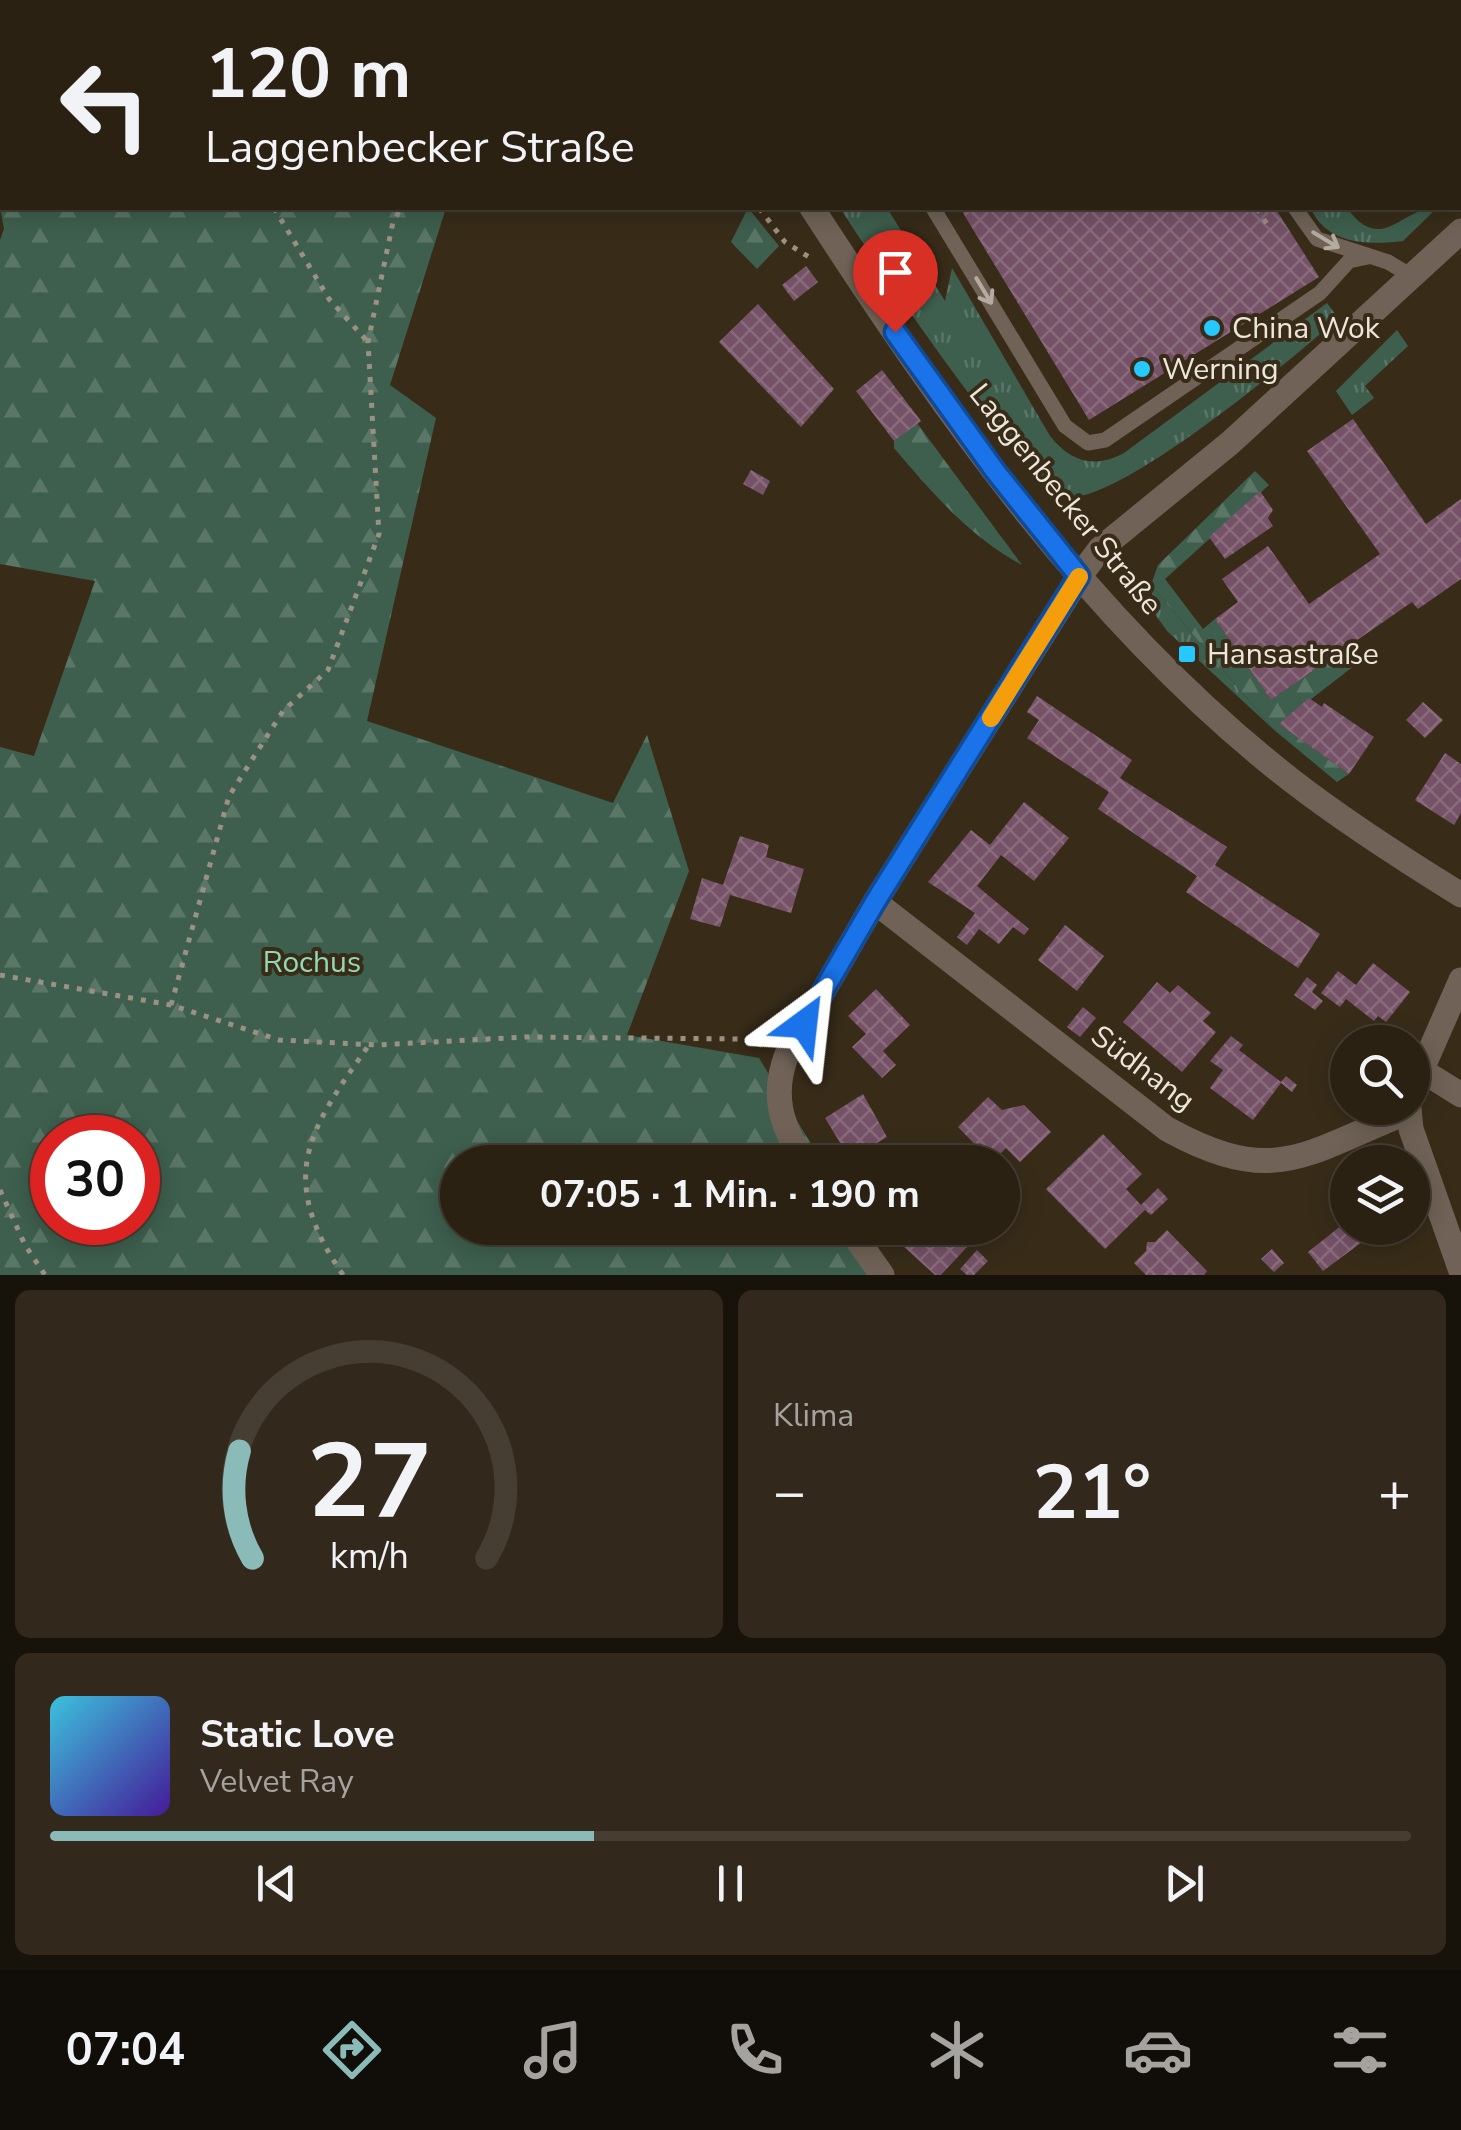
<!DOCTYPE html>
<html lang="de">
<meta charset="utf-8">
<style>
body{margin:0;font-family:"Nunito Sans",sans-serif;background:#32291c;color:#f1f3f6;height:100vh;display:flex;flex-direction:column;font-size:38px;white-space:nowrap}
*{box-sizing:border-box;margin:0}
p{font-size:32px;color:#a5a3a0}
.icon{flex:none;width:55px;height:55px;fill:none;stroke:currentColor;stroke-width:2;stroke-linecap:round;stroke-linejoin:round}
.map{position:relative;height:1275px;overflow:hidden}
.details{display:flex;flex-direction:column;gap:15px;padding:15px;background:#17120a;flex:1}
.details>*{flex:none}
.hud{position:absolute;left:0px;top:0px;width:1462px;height:210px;box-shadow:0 5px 25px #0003,0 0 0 2px #463e33;background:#2a2113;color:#f1f3f6;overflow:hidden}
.fabs{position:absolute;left:1330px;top:1025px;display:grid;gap:20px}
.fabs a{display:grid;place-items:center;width:100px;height:100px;border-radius:50%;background:#2a2113;box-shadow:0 5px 25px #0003,0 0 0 2px #463e33;font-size:50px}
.speed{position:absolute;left:30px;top:1115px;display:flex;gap:20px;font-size:50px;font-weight:700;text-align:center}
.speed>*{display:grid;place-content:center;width:130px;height:130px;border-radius:50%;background:#2a2113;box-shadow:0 5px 25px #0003,0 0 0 2px #463e33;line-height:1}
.speed .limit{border:15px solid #d22;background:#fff;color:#111}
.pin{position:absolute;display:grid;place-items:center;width:85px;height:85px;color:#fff;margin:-102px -42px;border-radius:50% 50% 50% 0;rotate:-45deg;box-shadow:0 0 10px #0007}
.pin .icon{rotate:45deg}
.me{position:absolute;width:110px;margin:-55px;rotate:30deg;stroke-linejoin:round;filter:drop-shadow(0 0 8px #0008)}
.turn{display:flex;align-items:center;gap:35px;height:210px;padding:0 40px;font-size:45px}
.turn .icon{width:130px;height:130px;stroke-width:2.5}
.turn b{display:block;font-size:70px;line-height:85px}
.big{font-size:75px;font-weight:700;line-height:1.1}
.details .card{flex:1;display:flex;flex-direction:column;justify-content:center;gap:15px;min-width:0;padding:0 35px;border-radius:15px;background:#32291c}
.details .dial{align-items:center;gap:0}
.dial svg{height:260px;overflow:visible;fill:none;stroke:#463e33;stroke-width:7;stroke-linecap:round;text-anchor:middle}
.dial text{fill:#f1f3f6;stroke:none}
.song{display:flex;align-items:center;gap:30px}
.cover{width:120px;height:120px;border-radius:15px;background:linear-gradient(135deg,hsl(190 70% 55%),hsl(260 70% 35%))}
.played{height:10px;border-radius:5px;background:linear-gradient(90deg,#8bbbb9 40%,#463e33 40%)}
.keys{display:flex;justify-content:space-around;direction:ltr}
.heat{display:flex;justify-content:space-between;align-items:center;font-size:55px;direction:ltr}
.details .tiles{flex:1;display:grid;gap:15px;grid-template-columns:1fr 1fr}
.card:last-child{grid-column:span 2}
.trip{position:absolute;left:440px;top:1145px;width:580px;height:100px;border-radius:50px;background:#2a2113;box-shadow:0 5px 25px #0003,0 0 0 2px #463e33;font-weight:700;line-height:100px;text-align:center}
.tabs{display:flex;height:160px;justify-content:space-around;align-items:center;background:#110d08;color:#a5a3a0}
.tabs .icon{width:70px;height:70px}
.tabs .selected{color:#8bbbb9}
.tabs b{font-size:45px;color:#f1f3f6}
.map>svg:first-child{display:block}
.grass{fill:url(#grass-tufts)}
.forest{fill:url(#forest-firs);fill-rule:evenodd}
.building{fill:url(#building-cross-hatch)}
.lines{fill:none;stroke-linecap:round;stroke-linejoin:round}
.path{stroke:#9a9182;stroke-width:5;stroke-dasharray:5 8;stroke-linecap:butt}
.service{stroke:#706256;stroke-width:15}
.minor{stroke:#706256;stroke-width:25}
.tertiary{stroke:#706256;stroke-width:25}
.oneway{stroke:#b5ab9f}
.route-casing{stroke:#114b97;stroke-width:25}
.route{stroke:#1a73e8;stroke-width:18}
.slow{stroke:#f59e0b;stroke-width:18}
.poi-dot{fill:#27c8ff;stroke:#382c19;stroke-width:4}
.labels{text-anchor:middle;stroke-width:8;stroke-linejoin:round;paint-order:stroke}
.poi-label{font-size:30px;fill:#ede6da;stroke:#382c19;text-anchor:start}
.street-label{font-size:30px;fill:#ede6da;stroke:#382c19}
.park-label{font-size:30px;fill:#93d8b5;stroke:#382c19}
</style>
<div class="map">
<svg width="1461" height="1275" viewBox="0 0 1461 1275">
<defs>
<pattern id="grass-tufts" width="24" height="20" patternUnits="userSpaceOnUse" patternTransform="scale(2.5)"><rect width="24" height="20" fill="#3e5f4e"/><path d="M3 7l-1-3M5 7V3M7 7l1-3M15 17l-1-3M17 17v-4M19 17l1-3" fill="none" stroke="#5a7667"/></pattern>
<pattern id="forest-firs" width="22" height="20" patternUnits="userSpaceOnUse" patternTransform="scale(2.5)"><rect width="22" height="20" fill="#3e5f4e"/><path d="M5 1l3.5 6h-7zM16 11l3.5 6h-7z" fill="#5a7667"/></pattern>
<pattern id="building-cross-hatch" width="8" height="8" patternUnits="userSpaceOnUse" patternTransform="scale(2.5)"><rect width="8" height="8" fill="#755267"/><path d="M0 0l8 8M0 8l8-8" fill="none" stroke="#896b7c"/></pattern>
</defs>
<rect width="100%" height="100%" fill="#382c19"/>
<path class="grass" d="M840 208H887L945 301 952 268 1050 436C1071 462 1094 469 1124 453L1327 303 1338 318C1298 355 1109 513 1062 496 1022 482 870 255 840 208Z
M1317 208H1347C1382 256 1401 207 1437 208L1403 241C1370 245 1329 245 1312 211Z
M1397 330 1408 346 1365 386 1374 398 1352 415 1336 391Z
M1151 585 1273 729 1167 631 1154 613Z"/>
<path class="forest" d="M0 0 278 2H2V208H446L390 385 436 418 367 721 613 803 647 735 689 871 627 1035 759 1058 822 1162H458V1228H861L889 1275H0V747L34 756 95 581 0 564V240L4 229 0 207ZM52 1138H138V1222H52Z
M748 208 779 246 757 269 731 242Z
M917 423 1022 565C969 536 933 494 894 448V441Z
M1255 471 1269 485 1165 579 1203 629 1215 619 1271 700 1349 646 1359 662 1279 724 1349 774 1337 782 1273 729 1151 585 1158 565Z"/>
<path class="building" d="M960 208H1275L1319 277 1089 420Z
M806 266 818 282 794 301 782 285Z
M758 304 834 389 801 427 719 342Z
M882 370 921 421 894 441 856 391Z
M1353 419 1426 524 1461 499V579L1418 609 1412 602 1271 700 1215 619 1238 602 1222 579 1268 546 1309 604 1380 554 1307 451Z
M751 470 770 481 763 495 743 484Z
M1260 491 1273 510 1268 518 1273 526 1225 559 1209 537Z
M1037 696 1132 760 1120 778 1227 847 1215 865 1320 934 1298 968 1186 892 1197 876 1098 809 1109 792 1027 738 1039 720 1027 712Z
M1309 698 1322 707 1324 703 1374 737 1349 774 1279 724Z
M1423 702 1443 720 1425 738 1406 720Z
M1445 753 1461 764V813L1454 825 1415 800Z
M1024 802 1069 838 1034 881 1001 855 977 886 1029 929 1024 935 1013 927 999 944 979 929 967 945 957 937 975 913 928 882 971 830 990 845Z
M740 836 769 845 766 857 804 869 791 913 730 895 720 927 690 919 702 878 723 885Z
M1065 925 1104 956 1077 991 1038 960Z
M1373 963 1410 992 1386 1022 1378 1016 1374 1021 1346 999 1340 1007 1321 993 1338 971 1356 985Z
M1307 977 1317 985 1312 992 1323 1001 1315 1010 1294 995Z
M1157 982 1170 993 1178 985 1211 1013 1203 1021 1216 1032 1182 1072 1123 1022Z
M876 989 910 1025 883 1051 896 1065 882 1078 852 1047 866 1034 848 1016Z
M1083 1007 1096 1018 1080 1037 1067 1027Z
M1231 1036 1243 1045 1239 1050 1281 1082 1286 1076 1297 1085 1292 1092 1281 1083 1253 1120 1210 1088 1223 1070 1210 1061Z
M863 1094 887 1137 850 1159 825 1118Z
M988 1097 1002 1110 1024 1105 1051 1132 1020 1162 1006 1148 992 1162 958 1127Z
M1103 1134 1142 1174 1126 1189 1141 1205 1158 1188 1168 1199 1151 1215 1145 1210 1105 1249 1046 1189Z
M1348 1196V1228H1381L1323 1271 1308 1252 1342 1225 1330 1210Z
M920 1228H946L967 1247 941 1275H935L903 1246Z
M1167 1230 1207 1271 1204 1275H1146L1134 1263 1146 1251 1147 1242H1155Z
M1272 1249 1284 1263 1274 1272 1261 1259Z
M977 1250 988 1261 974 1275H967L960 1269Z"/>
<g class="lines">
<path class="path" d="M60 0 66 2
M214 0 218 2
M644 0 645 2
M1136 0 1137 2
M1199 2 1203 0
M274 208 329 299 368 342
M759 208 785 242 809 257
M1257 208 1270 229
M0 975 171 1005 279 1040 377 1045 525 1037 742 1039 762 1045
M171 1005 229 796 283 711 328 670 379 534 368 342 393 222 401 208
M0 1190 25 1245 45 1275
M343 1275C276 1177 308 1131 369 1045"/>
<path class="service" d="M807 0 809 2
M1168 0 1170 2
M597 2 599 0
M933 208 1065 426 1088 443 1105 440 1320 293 1349 261 1368 257
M1295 208 1317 239 1388 262 1413 277"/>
<path class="minor" d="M875 902 1167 1129C1276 1189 1306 1152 1408 1112
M1421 1070 1461 1095
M1412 1092 1461 980
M1409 1108 1411 1129 1461 1271
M805 1162C781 1127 771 1095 787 1054L875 902 1079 577 1100 549 1230 443 1461 231
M849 1228 882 1275"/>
<path class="tertiary" d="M690 0 691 2
M812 208C947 416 1093 626 1291 780 1345 822 1403 859 1461 895"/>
</g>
<defs><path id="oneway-shaft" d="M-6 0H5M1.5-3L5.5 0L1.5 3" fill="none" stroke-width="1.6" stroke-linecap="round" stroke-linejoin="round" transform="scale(2.5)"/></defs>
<g class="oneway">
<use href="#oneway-shaft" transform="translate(1326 240) rotate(31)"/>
<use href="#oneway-shaft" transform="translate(984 291) rotate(59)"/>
</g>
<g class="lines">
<defs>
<path id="route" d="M804 1024 875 902 1079 576 995 471 895 332"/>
</defs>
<use href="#route" class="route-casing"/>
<use href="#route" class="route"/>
<path class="slow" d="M991 718 1079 577"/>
</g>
<g class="poi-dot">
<circle cx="1212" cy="328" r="10"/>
<circle cx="1142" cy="369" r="10"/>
<rect x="1177" y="644" width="20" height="20" rx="5"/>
</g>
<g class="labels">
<g class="poi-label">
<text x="1232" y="338">China Wok</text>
<text x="1162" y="379">Werning</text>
<text x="1207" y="664">Hansastraße</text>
</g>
<g class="street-label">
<text transform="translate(1066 499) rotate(51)" y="10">Laggenbecker Straße</text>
<text transform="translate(1143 1068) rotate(37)" y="10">Südhang</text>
</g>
<g class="park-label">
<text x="312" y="972">Rochus</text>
</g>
</g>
</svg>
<div class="fabs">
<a><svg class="icon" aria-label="search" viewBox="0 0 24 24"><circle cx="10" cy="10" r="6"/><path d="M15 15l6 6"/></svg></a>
<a><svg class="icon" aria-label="layers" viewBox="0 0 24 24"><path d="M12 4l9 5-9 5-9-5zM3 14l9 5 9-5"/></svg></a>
</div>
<div class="speed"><div class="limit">30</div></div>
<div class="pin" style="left:895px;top:332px;background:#d93025"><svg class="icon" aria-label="arrive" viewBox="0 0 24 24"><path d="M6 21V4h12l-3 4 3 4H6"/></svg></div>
<svg class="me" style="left:804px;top:1024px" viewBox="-20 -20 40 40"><path d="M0-17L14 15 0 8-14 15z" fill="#1a73e8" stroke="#fff" stroke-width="4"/></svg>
<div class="trip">07:05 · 1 Min. · 190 m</div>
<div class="hud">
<div class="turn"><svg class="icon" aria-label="left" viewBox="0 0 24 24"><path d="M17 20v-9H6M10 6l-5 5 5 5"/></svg><div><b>120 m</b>Laggenbecker Straße</div></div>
</div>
</div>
<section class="details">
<div class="tiles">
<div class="card dial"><svg viewBox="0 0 100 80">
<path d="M14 69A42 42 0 1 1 86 69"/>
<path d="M14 69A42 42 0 0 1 10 36" stroke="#8bbbb9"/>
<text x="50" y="56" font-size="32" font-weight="700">27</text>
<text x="50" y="72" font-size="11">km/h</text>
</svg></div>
<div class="card"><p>Klima</p>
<div class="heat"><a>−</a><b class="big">21°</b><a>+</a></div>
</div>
<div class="card">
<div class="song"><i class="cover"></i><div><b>Static Love</b><p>Velvet Ray</p></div></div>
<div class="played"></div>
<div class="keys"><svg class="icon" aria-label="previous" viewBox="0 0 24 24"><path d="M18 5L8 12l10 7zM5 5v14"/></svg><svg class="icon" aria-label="pause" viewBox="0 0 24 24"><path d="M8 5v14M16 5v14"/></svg><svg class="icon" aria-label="next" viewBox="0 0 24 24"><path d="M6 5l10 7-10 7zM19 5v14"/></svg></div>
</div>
</div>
</section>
<nav class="tabs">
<b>07:04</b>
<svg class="icon selected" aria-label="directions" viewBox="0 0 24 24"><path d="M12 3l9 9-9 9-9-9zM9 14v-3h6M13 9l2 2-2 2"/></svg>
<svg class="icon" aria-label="music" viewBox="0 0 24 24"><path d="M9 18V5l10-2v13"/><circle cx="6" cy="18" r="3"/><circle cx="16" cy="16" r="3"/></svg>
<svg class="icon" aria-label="phone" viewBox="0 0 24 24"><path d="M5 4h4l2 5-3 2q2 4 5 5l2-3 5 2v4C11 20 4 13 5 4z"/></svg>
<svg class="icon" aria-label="climate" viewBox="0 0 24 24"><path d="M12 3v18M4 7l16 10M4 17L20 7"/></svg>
<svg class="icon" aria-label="car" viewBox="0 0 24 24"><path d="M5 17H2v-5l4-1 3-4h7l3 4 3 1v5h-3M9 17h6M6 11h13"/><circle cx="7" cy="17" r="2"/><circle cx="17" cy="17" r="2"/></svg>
<svg class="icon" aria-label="filters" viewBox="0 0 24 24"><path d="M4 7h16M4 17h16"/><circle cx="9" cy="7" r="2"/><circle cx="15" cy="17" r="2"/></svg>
</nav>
